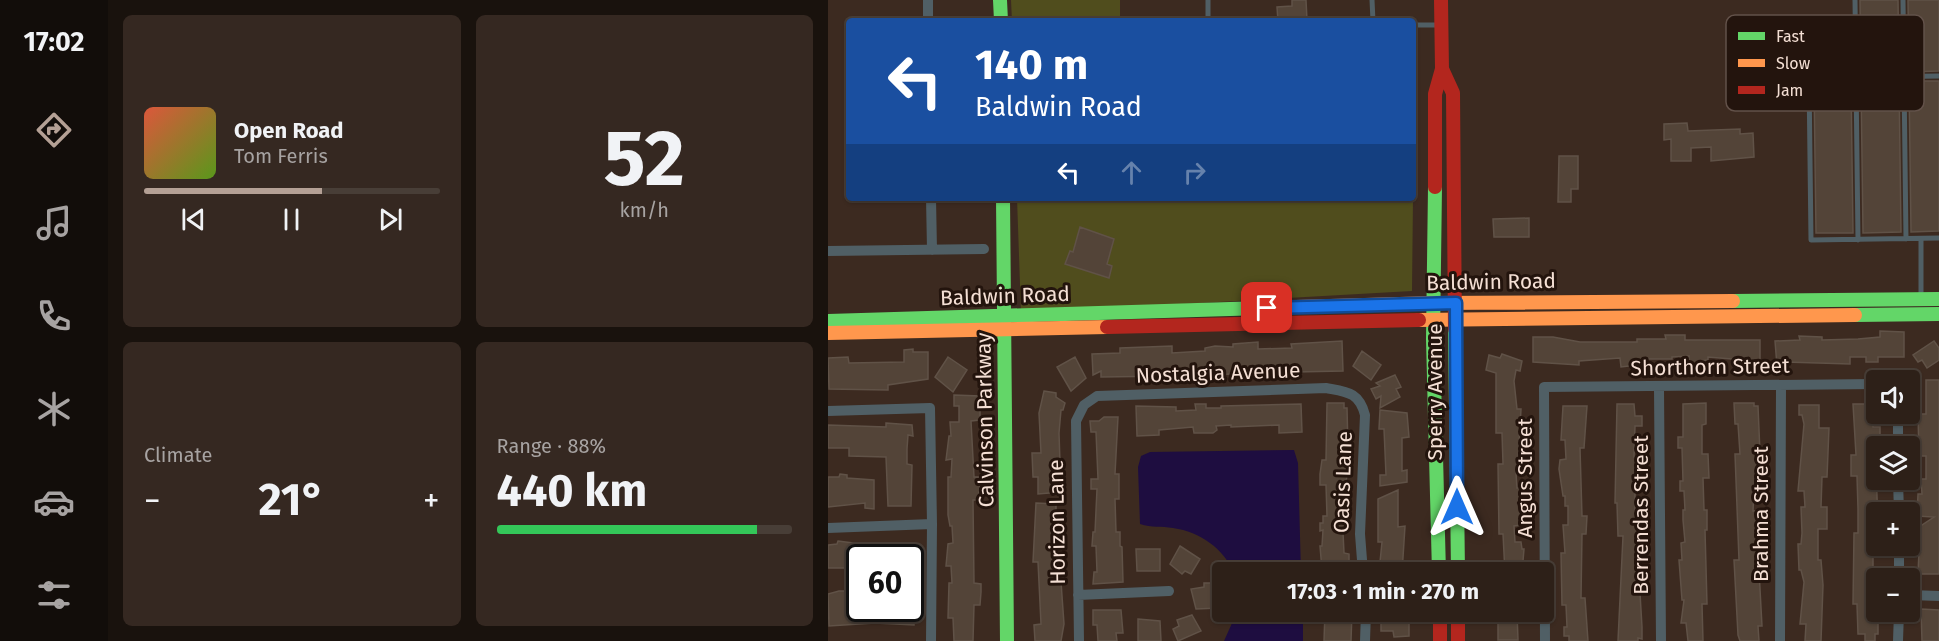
<!DOCTYPE html>
<meta charset="utf-8">
<style>
body{margin:0;font-family:"Fira Sans",sans-serif;background:#352821;color:#f1f3f6;height:100vh;display:flex;flex-direction:column;font-size:22px;white-space:nowrap}
*{box-sizing:border-box;margin:0}
p{font-size:20px;color:#a7a3a2}
.icon{flex:none;width:33px;height:33px;fill:none;stroke:currentColor;stroke-width:2;stroke-linecap:round;stroke-linejoin:round}
.map{position:relative;flex:1;overflow:hidden}
.panel{display:flex;flex-direction:column;gap:15px;padding:15px;background:#19120d;width:720px}
.panel>*{flex:none}
.hud{position:absolute;left:18px;top:18px;width:570px;height:183px;border-radius:6px;box-shadow:0 2px 4px #0004,0 0 0 2px #483e37;background:#1a4fa0;color:#fff;overflow:hidden}
.tools{position:absolute;left:1038px;top:370px;display:grid;gap:12px}
.tools a{display:grid;place-items:center;width:54px;height:54px;border-radius:6px;background:#2d2018;box-shadow:0 2px 4px #0004,0 0 0 2px #483e37;font-size:30px}
.speed{position:absolute;left:18px;top:544px;display:flex;gap:12px;font-size:30px;font-weight:700;text-align:center}
.speed>*{display:grid;place-content:center;width:78px;height:78px;border-radius:50%;background:#2d2018;box-shadow:0 2px 4px #0004,0 0 0 2px #483e37;line-height:1}
.speed .limit{border:3px solid #111;border-radius:9px;background:#fff;color:#111}
.pin{position:absolute;display:grid;place-items:center;width:51px;height:51px;color:#fff;margin:-26px;border-radius:12px;box-shadow:0 3px 9px #0006}
.me{position:absolute;width:66px;margin:-33px;rotate:0deg;stroke-linejoin:round;filter:drop-shadow(0 0 4px #0008)}
.turn{display:flex;align-items:center;gap:21px;height:126px;padding:0 30px;font-size:27px}
.turn .icon{width:78px;height:78px;stroke-width:2.5}
.turn b{display:block;font-size:42px;line-height:51px}
.lanes{display:flex;align-items:center;height:57px;padding:0 30px;background:#0003;justify-content:center;gap:30px;direction:ltr}
.lanes .off{opacity:.35}
.big{font-size:45px;font-weight:700;line-height:1.1}
.panel .tile{flex:1;display:flex;flex-direction:column;justify-content:center;gap:9px;min-width:0;padding:0 21px;border-radius:9px;background:#352821}
.panel .dial{align-items:center;gap:0}
.dial b{font-size:78px;line-height:1}
.song{display:flex;align-items:center;gap:18px}
.cover{width:72px;height:72px;border-radius:9px;background:linear-gradient(135deg,hsl(10 70% 55%),hsl(90 70% 35%))}
.played{height:6px;border-radius:3px;background:linear-gradient(90deg,#b4a095 60%,#483e37 60%)}
.keys{display:flex;justify-content:space-around;direction:ltr}
.heat{display:flex;justify-content:space-between;align-items:center;font-size:33px;direction:ltr}
.charge{height:9px;border-radius:4px;background:linear-gradient(90deg,#34c759 88%,#483e37 0)}
.panel .tiles{flex:1;display:grid;gap:15px;grid-template-columns:repeat(2,1fr)}
.trip{position:absolute;left:384px;top:562px;width:342px;height:60px;border-radius:6px;background:#2d2018;box-shadow:0 2px 4px #0004,0 0 0 2px #483e37;font-weight:700;line-height:60px;text-align:center}
main{display:flex;flex:1;min-height:0}
.tabs{display:flex;flex-direction:column;width:108px;justify-content:space-around;align-items:center;background:#120d0a;color:#a7a3a2}
.tabs .icon{width:42px;height:42px}
.tabs .current{color:#b4a095}
.tabs b{font-size:27px;color:#f1f3f6}
.map>svg:first-child{display:block}
.green{fill:#504d1d}
.water{fill:#1e0d40}
.building{fill:#534438;stroke:#605247;stroke-width:1.5}
.lines{fill:none;stroke-linecap:round;stroke-linejoin:round}
.lane{stroke:#505f65;stroke-width:5}
.street{stroke:#505f65;stroke-width:10}
.fast{stroke:#63d668;stroke-width:14}
.slow{stroke:#ff974d;stroke-width:14}
.jam{stroke:#b3261e;stroke-width:14}
.route-casing{stroke:#114b97;stroke-width:15}
.route{stroke:#1a73e8;stroke-width:10}
.labels{text-anchor:middle;stroke-width:6;stroke-linejoin:round;paint-order:stroke}
.street-label{font-size:21px;fill:#f4dfd4;stroke:#23140d}
.key{fill:#23140d;stroke:#625149;stroke-width:1.5}
.key-label{font-size:16px;fill:#f4dfd4}
</style>
<main>
<nav class="tabs">
<b>17:02</b>
<svg class="icon current" aria-label="directions" viewBox="0 0 24 24"><path d="M12 3l9 9-9 9-9-9zM9 14v-3h6M13 9l2 2-2 2"/></svg>
<svg class="icon" aria-label="music" viewBox="0 0 24 24"><path d="M9 18V5l10-2v13"/><circle cx="6" cy="18" r="3"/><circle cx="16" cy="16" r="3"/></svg>
<svg class="icon" aria-label="phone" viewBox="0 0 24 24"><path d="M5 4h4l2 5-3 2q2 4 5 5l2-3 5 2v4C11 20 4 13 5 4z"/></svg>
<svg class="icon" aria-label="climate" viewBox="0 0 24 24"><path d="M12 3v18M4 7l16 10M4 17L20 7"/></svg>
<svg class="icon" aria-label="car" viewBox="0 0 24 24"><path d="M5 17H2v-5l4-1 3-4h7l3 4 3 1v5h-3M9 17h6M6 11h13"/><circle cx="7" cy="17" r="2"/><circle cx="17" cy="17" r="2"/></svg>
<svg class="icon" aria-label="filters" viewBox="0 0 24 24"><path d="M4 7h16M4 17h16"/><circle cx="9" cy="7" r="2"/><circle cx="15" cy="17" r="2"/></svg>
</nav>
<section class="panel">
<div class="tiles">
<div class="tile">
<div class="song"><i class="cover"></i><div><b>Open Road</b><p>Tom Ferris</p></div></div>
<div class="played"></div>
<div class="keys"><svg class="icon" aria-label="previous" viewBox="0 0 24 24"><path d="M18 5L8 12l10 7zM5 5v14"/></svg><svg class="icon" aria-label="pause" viewBox="0 0 24 24"><path d="M8 5v14M16 5v14"/></svg><svg class="icon" aria-label="next" viewBox="0 0 24 24"><path d="M6 5l10 7-10 7zM19 5v14"/></svg></div>
</div>
<div class="tile dial"><b>52</b><p>km/h</p></div>
<div class="tile"><p>Climate</p>
<div class="heat"><a>−</a><b class="big">21°</b><a>+</a></div>
</div>
<div class="tile"><p>Range · 88%</p><b class="big">440 km</b><div class="charge"></div></div>
</div>
</section>
<div class="map">
<svg width="1111" height="641" viewBox="0 0 1111 641">
<rect width="100%" height="100%" fill="#3c2a20"/>
<path class="green" d="M183 0H292V21H184Z
M585 74H589L585 192Z
M189 198H585L584 291 193 313Z"/>
<path class="water" d="M466 450 470 463 473 573H407C394 548 373 532 345 528 333 526 324 528 312 524L310 467 313 456 322 452Z
M409 612H475V641H396Z"/>
<path class="building" d="M464 0H478L479 20 450 21 449 7 464 6Z
M1032 0H1070L1071 72H1033Z
M1080 0H1111V71L1081 72Z
M1071 81 1073 232 1035 233 1033 82Z
M1081 81H1111V231L1083 232Z
M986 84H1023L1025 233H988Z
M859 123 860 131 912 129V134L925 133 926 157 883 161V147L863 148V161H843V139L836 140V124Z
M731 156H750V189H743V202H730Z
M701 218V237H666L665 219Z
M252 227 286 239 279 264 284 266 281 278 237 264 242 251 245 252Z
M1052 331 1076 332V357H1050V362H1038V357H1022V364L957 362V366H949L947 341 972 340 971 336 994 337V340L1030 339 1052 337Z
M837 335H857V340H932V360H924V365H916V360L880 357V360L872 361V366H861V356L844 357V359H818V364L793 367 792 358 751 361V365L705 362V337H725L752 342H809V339H838Z
M514 341 515 371 467 372V367L451 368V373L444 374V370L435 371V368L417 369V373L387 375V371L344 376 273 377V371L265 375 264 354 292 353V348L344 346V353L377 351V348L387 346 405 347V344L430 342V349L464 348 463 344Z
M1106 341 1111 348V360L1099 368 1094 360 1090 362 1085 355Z
M85 349V352H100V379L60 385V390L1 389 0 358 20 357 21 363 76 362V350Z
M534 351 553 365 543 380 525 366Z
M674 354 694 361 692 371 688 370 686 381 689 409H693L690 462H694V473H688L689 488H695V512L694 525 686 526 687 542H693L694 549H696L694 573H677L675 534H671L670 464H675L674 433H668V373L658 370 661 355 672 358Z
M120 357 139 370 125 392 107 377Z
M247 357 258 378 243 391 229 367Z
M567 375 573 387 568 389 572 397 552 408 553 396 548 399 543 389 552 386 548 383Z
M1098 380H1111V574H1090L1091 551H1093L1091 535H1087L1088 529 1106 517 1089 516 1090 494H1094L1093 479H1098V456H1091L1090 414H1098Z
M216 391 228 393V397L237 403 235 410H233L231 433 233 492 210 494V477H205L204 453H213L211 413Z
M126 395 152 396V420L143 421 146 477H153L150 500H145L146 583 153 584V592L152 605H146L145 641H126L125 618H120L121 583H124L123 566H118L120 544 125 543 124 526H122L120 515V477H123L124 459 118 460 121 436H123L122 422H131V406H126Z
M499 403H516V408H519L520 447H515V464L520 463 516 506 518 532H515L516 553 521 554V567L494 570 492 546H494L495 530 492 531V523H495V516H499L498 485H492V474L494 460H498Z
M878 403V424L874 425V454H880L881 478H875L876 510H879V530H877L879 604H874L875 641H860L858 623H853L856 600H854L851 560H854L853 543 857 542 855 520V510H857L856 491H852V481H855L854 448H850V437H855V404Z
M906 403H926V406H930L933 477 931 491H926L925 511H928L929 519 934 520V546H932L930 552 934 626H930L931 641H912L910 635 906 560H911L907 454H912L910 424H907Z
M367 404H378V408H393V406L473 404 474 432 451 433V425L403 427V425L388 426 389 430 385 433H366L365 427 331 430V435L309 436 308 406 348 407V411L368 410Z
M789 404H806L807 416H814V426H807L806 457H814L813 481H807V516L812 549H817L816 559H810L814 627V639L810 638V641H790L795 536H790L789 503H787Z
M1025 404H1045V427H1052V438H1047L1051 555H1045V613L1047 620 1050 619V634H1047V641H1037V634H1030L1029 604H1025L1026 533H1030V509L1029 476H1023V455H1028Z
M971 405H991V428H1001L999 477H994L993 507H999V529H990V560H993L995 585 993 641H977L978 624H972L976 582 973 570H971L970 544H973L974 533 973 507H977L976 491H970L976 424 974 415H971Z
M735 406H759L756 448H752L754 516H759L758 534H754L753 598H757L760 641H741V636H736V627H739L738 605H734L733 553H737L735 525H740V506H737V496H735L731 469 732 460 738 459 737 440H733Z
M552 410 579 413 581 437 574 438V471L579 470V482L552 486V475H558L556 429H551Z
M276 417H290L287 474H291V499H287L288 532H292V546L294 547 295 582 265 584 266 572H269L268 546H264L265 532H267L269 489H263V479H270L268 432H263L262 421H271Z
M58 423 84 425 85 436 80 435 79 449V464L84 465 83 506H60L58 457 21 456V448H0V425L58 427Z
M12 474 19 475V478L46 480V509L37 508V503L0 507V477H11Z
M570 490V527L577 526 574 573 551 572 554 542H550V499Z
M208 503 228 504V513H235V524H230V539L234 554 233 574 236 575 233 582 236 624 233 641H207L206 625 213 624 210 562H205Z
M10 541 33 544 85 543V553H81V558H32V574H24V568H0V545L9 544Z
M352 546 372 559 363 574 357 571 354 574 342 564Z
M308 549H332V571H309Z
M376 583H391V608L368 609 363 589 376 587Z
M11 591H20V600L32 601V609H81V614L86 615V625L47 623 1 626 0 594Z
M1093 609 1111 610V641H1094Z
M265 610H293L295 633H288L289 641H270L269 625H265Z
M497 612H524L523 641H496Z
M560 612H575L576 620H581V636L566 637 565 631H553V623H558L557 614Z
M670 612H689L690 640H670Z
M364 615 373 631 350 641 345 629 351 626 349 620Z
M310 619 332 621 333 641H310Z"/>
<g class="lines">
<path class="lane" d="M544 0 545 21
M1027 0 1030 240
M1075 0 1078 239
M380 21V0
M585 25H610
M1111 76 981 78 983 240 1111 238
M1093 239V297"/>
<path class="street" d="M100 0V21
M103 198 104 250
M0 251 156 249
M831 388 833 641
M0 411 102 408 104 524 103 641
M1070 414V447
M1070 480 1071 513
M0 528 104 524
M1071 546V579
M250 595 341 591
M1082 595 1111 596
M251 641 248 421 256 405 269 396 498 388C519 392 531 392 537 415L532 534 535 573
M537 641 538 612
M717 641 716 387 1048 384
M952 641 953 387
M1070 641 1071 612"/>
<path class="fast" d="M172 0 173 21
M607 187 605 339 611 573
M175 198 179 641
M905 301 1111 299
M1027 315 1111 314
M0 321 435 308
M627 329 630 573"/>
<path class="slow" d="M435 308 606 303 905 301
M591 320 1027 315
M0 333 279 327"/>
<path class="jam" d="M614 69 625 93 627 329
M607 187V94L614 69 613 0
M279 327 591 320
M612 612V641
M630 612V641"/>
</g>
<g class="lines">
<defs>
<path id="route" d="M439 308 628 303 629 507"/>
</defs>
<use href="#route" class="route-casing"/>
<use href="#route" class="route"/>
</g>
<g class="labels">
<g class="street-label">
<text transform="translate(663 282) rotate(-1)" y="7">Baldwin Road</text>
<text transform="translate(177 296) rotate(-2)" y="7">Baldwin Road</text>
<text transform="translate(882 367) rotate(-1)" y="7">Shorthorn Street</text>
<text transform="translate(390 373) rotate(-2)" y="7">Nostalgia Avenue</text>
<text transform="translate(607 392) rotate(-90)" y="7">Sperry Avenue</text>
<text transform="translate(157 420) rotate(-91)" y="7">Calvinson Parkway</text>
<text transform="translate(697 478) rotate(-90)" y="7">Angus Street</text>
<text transform="translate(515 482) rotate(-88)" y="7">Oasis Lane</text>
<text transform="translate(933 514) rotate(-90)" y="7">Brahma Street</text>
<text transform="translate(813 515) rotate(-90)" y="7">Berrendas Street</text>
<text transform="translate(229 522) rotate(-91)" y="7">Horizon Lane</text>
</g>
</g>
<rect x="898" y="15" width="198" height="96" rx="9" class="key"/>
<rect x="910" y="32" width="27" height="8" fill="#63d668"/>
<rect x="910" y="59" width="27" height="8" fill="#ff974d"/>
<rect x="910" y="86" width="27" height="8" fill="#b3261e"/>
<g class="key-label">
<text x="948" y="42">Fast</text>
<text x="948" y="69">Slow</text>
<text x="948" y="96">Jam</text>
</g>
</svg>
<div class="tools">
<a><svg class="icon" aria-label="sound" viewBox="0 0 24 24"><path d="M4 9h4l5-4v14l-5-4H4zM17 9q2 3 0 6"/></svg></a>
<a><svg class="icon" aria-label="layers" viewBox="0 0 24 24"><path d="M12 4l9 5-9 5-9-5zM3 14l9 5 9-5"/></svg></a>
<a>+</a>
<a>−</a>
</div>
<div class="speed"><div class="limit">60</div></div>
<div class="pin" style="left:439px;top:308px;background:#d93025"><svg class="icon" aria-label="arrive" viewBox="0 0 24 24"><path d="M6 21V4h12l-3 4 3 4H6"/></svg></div>
<svg class="me" style="left:629px;top:507px" viewBox="-20 -20 40 40"><path d="M0-17L14 15 0 8-14 15z" fill="#1a73e8" stroke="#fff" stroke-width="4"/></svg>
<div class="trip">17:03 · 1 min · 270 m</div>
<div class="hud">
<div class="turn"><svg class="icon" aria-label="left" viewBox="0 0 24 24"><path d="M17 20v-9H6M10 6l-5 5 5 5"/></svg><div><b>140 m</b>Baldwin Road</div></div>
<div class="lanes"><svg class="icon" aria-label="left" viewBox="0 0 24 24"><path d="M17 20v-9H6M10 6l-5 5 5 5"/></svg><svg class="icon off" aria-label="ahead" viewBox="0 0 24 24"><path d="M12 20V5M6 11l6-6 6 6"/></svg><svg class="icon off" aria-label="right" viewBox="0 0 24 24"><path d="M7 20v-9h11M14 6l5 5-5 5"/></svg></div>
</div>
</div>
</main>
